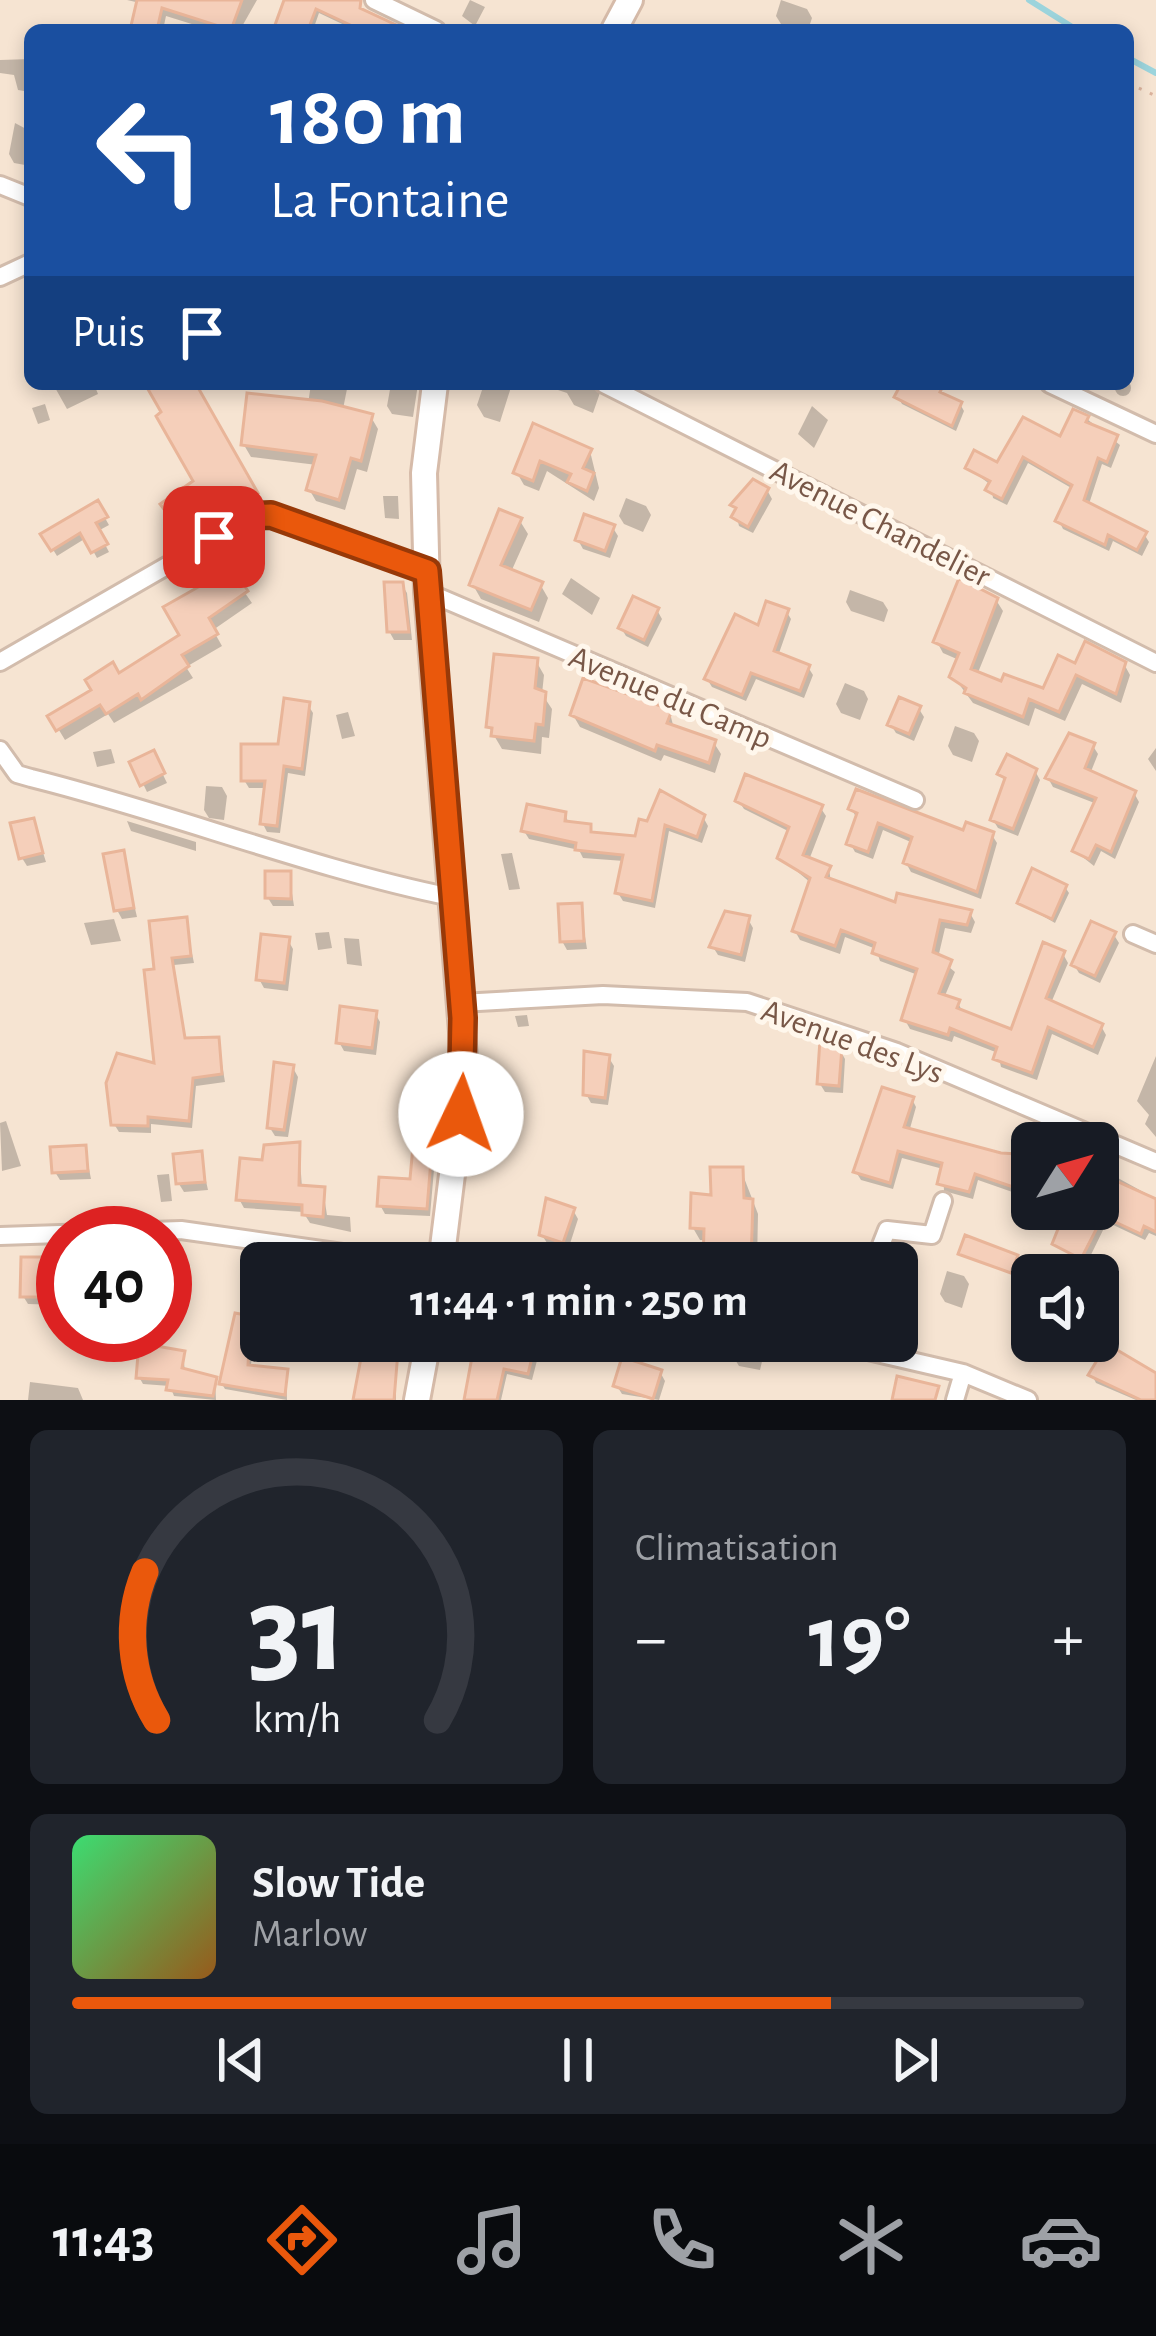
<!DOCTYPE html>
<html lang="fr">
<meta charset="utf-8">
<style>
body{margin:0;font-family:"Alegreya Sans",sans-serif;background:#20242c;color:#f1f3f6;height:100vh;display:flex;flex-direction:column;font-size:45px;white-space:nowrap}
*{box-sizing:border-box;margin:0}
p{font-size:39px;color:#9ea1a6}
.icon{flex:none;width:66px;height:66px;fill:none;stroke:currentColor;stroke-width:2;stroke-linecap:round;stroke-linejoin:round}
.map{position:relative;height:1400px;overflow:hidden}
.sheet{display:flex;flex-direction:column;gap:30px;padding:30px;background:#0d0f14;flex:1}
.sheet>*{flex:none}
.hud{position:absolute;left:24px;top:24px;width:1110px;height:366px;border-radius:18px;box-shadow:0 6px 18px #0003;background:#1a4fa0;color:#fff;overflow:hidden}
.needle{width:78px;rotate:53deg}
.buttons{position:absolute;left:1011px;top:1122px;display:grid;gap:24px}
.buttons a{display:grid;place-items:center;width:108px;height:108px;border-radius:18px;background:#171b24;box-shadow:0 6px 18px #0003;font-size:60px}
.speed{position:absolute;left:36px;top:1206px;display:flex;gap:24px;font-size:60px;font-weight:700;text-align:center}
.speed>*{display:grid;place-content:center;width:156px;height:156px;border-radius:50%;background:#171b24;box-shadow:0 6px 18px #0003;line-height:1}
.speed .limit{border:18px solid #d22;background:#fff;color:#111}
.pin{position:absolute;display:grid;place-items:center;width:102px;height:102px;color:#fff;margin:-51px;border-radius:24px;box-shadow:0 6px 18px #0006}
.me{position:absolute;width:132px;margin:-66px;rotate:3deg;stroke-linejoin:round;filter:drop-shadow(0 0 9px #0008)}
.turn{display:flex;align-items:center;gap:42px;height:252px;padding:0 48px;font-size:54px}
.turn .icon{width:156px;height:156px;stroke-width:2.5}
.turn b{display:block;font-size:84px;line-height:102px}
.then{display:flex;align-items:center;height:114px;padding:0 48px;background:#0003;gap:24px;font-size:45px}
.big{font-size:90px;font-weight:600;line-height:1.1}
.sheet .card{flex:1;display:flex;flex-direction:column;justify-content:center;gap:18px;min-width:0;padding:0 42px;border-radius:18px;background:#20242c}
.sheet .dial{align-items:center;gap:0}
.dial svg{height:312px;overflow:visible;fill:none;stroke:#363941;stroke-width:7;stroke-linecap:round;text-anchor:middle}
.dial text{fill:#f1f3f6;stroke:none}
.song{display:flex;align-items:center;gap:36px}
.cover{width:144px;height:144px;border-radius:18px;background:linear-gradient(135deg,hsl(140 70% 55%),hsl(30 70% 35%))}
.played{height:12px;border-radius:6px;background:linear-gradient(90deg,#ea580c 75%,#363941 75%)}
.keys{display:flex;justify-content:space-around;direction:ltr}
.heat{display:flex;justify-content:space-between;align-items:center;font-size:66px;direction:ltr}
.sheet .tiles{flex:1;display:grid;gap:30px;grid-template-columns:1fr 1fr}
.card:last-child{grid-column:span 2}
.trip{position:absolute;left:240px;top:1242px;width:678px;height:120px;border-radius:18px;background:#171b24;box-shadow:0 6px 18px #0003;font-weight:600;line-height:120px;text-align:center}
.menu{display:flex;height:192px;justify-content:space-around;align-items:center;background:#090b0e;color:#9ea1a6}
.menu .icon{width:84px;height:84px}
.menu .current{color:#ea580c}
.menu b{font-size:54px;color:#f1f3f6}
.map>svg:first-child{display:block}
.residential{fill:#f6e4d2;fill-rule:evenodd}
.shadow{fill:#0003}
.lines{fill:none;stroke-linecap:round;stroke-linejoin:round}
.stream{stroke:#9cd4dc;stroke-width:6}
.building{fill:#f5cfba;stroke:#e9b599;stroke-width:3}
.street-casing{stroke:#d2bcac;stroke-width:22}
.secondary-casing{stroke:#d6bba9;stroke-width:30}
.path{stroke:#dab29c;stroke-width:3;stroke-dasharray:3 9;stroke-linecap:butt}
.street{stroke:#fff;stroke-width:16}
.secondary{stroke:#fff;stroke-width:24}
.route-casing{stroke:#983908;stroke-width:30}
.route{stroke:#ea580c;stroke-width:21}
.labels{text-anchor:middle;stroke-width:10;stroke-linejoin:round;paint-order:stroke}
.street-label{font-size:33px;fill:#785747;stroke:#fff7ec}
</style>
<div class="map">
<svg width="1156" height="1400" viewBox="0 0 1156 1400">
<rect width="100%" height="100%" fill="#fef3e4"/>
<path class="residential" d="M0 0H1156V1400H0ZM30 30H1128V384H30ZM1032 1143H1098V1209H1032ZM63 1233H165V1335H63ZM261 1263H897V1341H261ZM1032 1275H1098V1341H1032Z"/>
<path class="shadow" d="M127 0H257L240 30H211L166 16 163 30H134L140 3Z
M287 0H329L375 30H355L319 13 313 30H282Z
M470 0 485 7 475 26 462 16Z
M781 0 807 9 812 18 808 30 781 24 776 16Z
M30 59V92L18 90 14 75 0 73V60Z
M15 123 30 131 25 165 14 163 9 154Z
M1115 388a8 8 0 1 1 16 0a8 8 0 1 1-16 0Z
M53 384H94L98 394 67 409Z
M148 384H192L262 505 222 524 215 513 184 535 171 516 197 481Z
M311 384H348L343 409 371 417 378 429 367 472 357 469 345 510 316 501 309 489 317 465 251 457 244 445 308 404Z
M391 384H418L413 417 392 414 387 406Z
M484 384H512L500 422 484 417 477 405Z
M540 384H603L593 413 574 405 567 393Z
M904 384H929L960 404 964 411 956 431 902 404 898 397Z
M45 404 50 420 38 424 32 408Z
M812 406 828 420 814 448 798 434Z
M1087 419 1120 445 1111 468 1102 464 1089 504 1144 534 1149 542 1142 556 1113 541 1109 551 1063 529 1059 521 1073 489 1028 463 1007 505 993 498 991 485 968 468 998 466 1062 440Z
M534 427 590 451 599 488 594 501 547 471 539 491 524 485 517 473Z
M767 490 772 499 753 533 739 526 734 505Z
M383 496H398L399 519 385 518Z
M626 498 646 506 651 515 643 532 624 524 619 516Z
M97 504 109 525 98 531 109 552 97 558 86 538 57 556 44 535Z
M520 521 528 534 511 572 540 584 548 598 539 622 481 599 473 585Z
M613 528 618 536 610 558 583 549 578 540Z
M571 578 600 598 592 615 562 594Z
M402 585 407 593 412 640H394L389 631Z
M850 590 883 602 888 610 884 622 851 611 846 602Z
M245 593 252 603 213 630 222 646 186 667 193 678 114 723 108 714 65 740 51 717Z
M996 600 1003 611 977 675 1044 691 1076 667 1124 664 1130 675 1121 703 1082 684 1065 721 1035 708 1029 726 973 703 953 676 959 660 943 653 937 642Z
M657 610 662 619 648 647 626 636 621 628Z
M786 611 791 619 778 656 808 667 813 675 804 698 756 679 746 701 712 687 707 679Z
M536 661 544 675 542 694 552 709 549 738 542 737 541 754 502 749 489 727Z
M845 683 864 691 868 699 860 720 841 713 836 704Z
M308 705 313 713 305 776 288 773 280 833 267 832 263 824 267 788H249L244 780 281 747Z
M919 709 924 717 914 741 896 733 891 725Z
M348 712 355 736 342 739 336 715Z
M670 713 674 729 714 743 721 754 715 773 664 755 661 761 580 727 573 715Z
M955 726 974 733 979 741 972 762 953 755 948 746Z
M1093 746 1098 754 1090 774 1134 793 1139 802 1115 859 1101 851 1094 866 1075 851 1097 804 1053 787 1048 778Z
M1156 748V771L1148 759Z
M111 749 115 763 97 767 93 752Z
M153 754 167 783 147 792 133 763Z
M1035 771 1040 780 1018 836 998 828 993 820 1006 784 1001 774Z
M206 786 222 787 227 796 224 820 209 818 204 810Z
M738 800 820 807 826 816 809 860 829 868 831 883 897 906 970 913 975 922 971 933 945 928 938 958 955 972 944 998 958 1003 964 1014 1013 1033 1063 954 1068 963 1051 1003 1101 1026 1106 1035 1098 1055 1052 1034 1037 1080 1001 1067 998 1053 954 1036 952 1042 910 1029 905 1020 918 975 880 961 876 949 845 937 840 954 800 940 795 931 811 883 781 858 790 832 744 809Z
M851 808 965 834 992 835 997 843 981 899 911 872 906 863 913 843 883 830 873 859 855 852 850 843 856 817Z
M565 815 570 825 590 827 594 835 637 839 641 823 703 817 708 826 702 843 669 831 655 908 623 901 618 893 624 861 583 858 579 850 529 839 524 831Z
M33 821 46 862 27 866 22 858Z
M127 821 196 842V851L131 831Z
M122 853 137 917 122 919 117 910Z
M512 853 520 889 509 890 501 854Z
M289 874 294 906H273L268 898Z
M1065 887 1069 893 1055 923 1020 903Z
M580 906 587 949 567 950 562 941Z
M114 919 121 941 91 945 84 923Z
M748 919 753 928 745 962 718 955 713 947Z
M185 920 194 963 174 965 186 1041 218 1040 225 1082 196 1086 192 1128 151 1124V1133L119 1132 114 1124 157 1067 158 971Z
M329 932 332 948 318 950 315 933Z
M1114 935 1119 943 1100 983 1079 973 1074 965Z
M344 938 359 939 362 966 347 964Z
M288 940 293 949 288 991 264 988 259 979Z
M375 1013 380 1022 376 1055 344 1051 339 1042Z
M527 1015 529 1026 518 1027 515 1016Z
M840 1050 845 1059 843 1093 825 1092 820 1084Z
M1156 1056V1137L1145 1124 1149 1115 1137 1101Z
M609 1058 614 1066 608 1105 591 1103 586 1094Z
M293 1068 298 1077 288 1137 275 1136 270 1128Z
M912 1099 916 1107 909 1132 1000 1156 1030 1158 1032 1199 978 1180 973 1199 944 1191 943 1169 902 1158 893 1189 861 1180 856 1172Z
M6 1121 21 1166 2 1171 0 1123Z
M299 1145 302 1188 323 1190 327 1215 350 1217 351 1232 310 1223 303 1212 244 1208 239 1199 264 1164Z
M85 1148 91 1179 60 1180 55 1172Z
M430 1150 435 1158 430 1216 385 1214 380 1205 413 1182Z
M200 1154 208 1190 184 1192 179 1184Z
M1098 1167 1156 1199V1236L1149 1233 1145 1240 1107 1222 1086 1265 1053 1243 1068 1211 1062 1209H1098Z
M741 1170 758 1214 757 1263H707V1240H700L693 1228Z
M169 1174 172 1201 161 1202 157 1175Z
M573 1210 578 1219 568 1250 547 1243 542 1235Z
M961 1254 1016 1258 1018 1261 1012 1274Z
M795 1256 817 1260 818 1263H793Z
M175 1259 190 1265 187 1285 173 1282Z
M45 1260 51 1274 63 1275V1305L28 1304 23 1296Z
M947 1271 964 1276 969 1284 962 1308 945 1302 940 1294Z
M249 1318 255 1347 250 1368 286 1372 287 1400 225 1389 222 1384Z
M477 1341H542L532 1380 507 1374 501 1400H467Z
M557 1341H581L579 1352 561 1349Z
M737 1341 759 1344 764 1353 760 1370 739 1366 734 1358Z
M183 1353 185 1372 215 1380 216 1400 174 1396 170 1386 143 1384 139 1377Z
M396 1353V1400H356Z
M660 1372 665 1381 659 1400 622 1394 617 1386Z
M1092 1375 1156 1378V1400H1136L1096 1383Z
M30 1382 78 1388 83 1400H28Z"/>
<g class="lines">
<path class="stream" d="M1029 0 1077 30
M1128 58 1156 73"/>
</g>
<path class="building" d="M137 0H242L231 30 162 8 157 30H130Z
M284 0H361L360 8 407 30H361L316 9 308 30H288L275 25Z
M145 384H196L258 493 212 514 206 504 176 525 160 504 193 481 156 416 161 412Z
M901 384H944L940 392 962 402 952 426 894 397Z
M247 393 322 401 373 414 361 461 351 458 339 500 306 490 316 455 241 445Z
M1073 409 1089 416 1086 422 1118 435 1107 462 1098 458 1084 500 1147 532 1137 550 1108 535 1105 545 1055 521 1072 485 1023 457 1002 499 985 490 990 481 965 468 974 450 997 462 1023 417 1060 436Z
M533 423 592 449 583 468 594 473 587 491 567 482 571 474 540 461 533 481 513 473Z
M753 479 769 488 748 527 731 517 736 508 730 505Z
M98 500 108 517 96 523 108 544 91 553 80 533 51 551 40 534Z
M499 509 522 518 501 565 543 582 531 610 469 585Z
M584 514 615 525 605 551 575 540Z
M228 561 248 591 209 618 218 634 182 655 189 666 141 700 138 694 106 714 100 705 56 731 47 716 91 690 85 680 113 662 119 673 179 635 163 607 216 577 213 571Z
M959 578 998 598 971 669 1001 681 1004 674 1043 688 1058 655 1075 663 1085 641 1126 662 1116 694 1076 675 1059 712 1029 699 1023 717 964 693 966 688 949 677 959 653 933 642Z
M384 582H403L409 632H387Z
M633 596 659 608 644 640 618 628Z
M766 601 789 609 774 651 810 665 800 691 751 673 742 695 704 679 735 614 758 625Z
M494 654 538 658 535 688 546 692 543 725 536 724 534 741 491 736 492 728 486 727Z
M583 678 672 710 667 723 716 740 709 763 657 745 655 751 570 715Z
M899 697 921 706 909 734 887 725Z
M284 698 310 702 302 769 284 766 277 826 260 824 265 781H241V744H278Z
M1069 733 1095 743 1085 768 1136 791 1111 852 1096 845 1089 859 1072 851 1096 798 1045 778Z
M154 750 165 773 140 786 129 762Z
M1007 754 1037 769 1013 829 990 820 1005 778 997 774Z
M745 774 823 805 803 855 831 866 826 877 895 902 897 893 972 910 967 925 940 920 933 952 952 960 939 993 960 1000 957 1008 1011 1029 1043 942 1065 951 1046 998 1103 1024 1093 1047 1048 1027 1032 1073 993 1059 997 1047 950 1028 948 1035 901 1020 917 969 872 953 875 943 841 930 835 946 792 931 810 878 777 858 789 827 735 801Z
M856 789 963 830 966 822 994 832 977 892 903 863 912 837 878 823 868 852 846 844 857 813 848 809Z
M660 790 705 815 697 837 665 825 652 901 615 893 623 855 575 850 576 843 521 831 527 804 566 812 565 821 591 824V832L635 836 639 819 647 821Z
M34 818 43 853 19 859 10 823Z
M124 850 134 908 114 911 103 854Z
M1032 868 1067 885 1052 919 1017 903Z
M265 871H291V899L265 898Z
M582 903 584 941 560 942 558 904Z
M725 911 750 916 741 955 709 947Z
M187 917 191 956 172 958 185 1038 219 1037 222 1074 193 1078 189 1121 148 1117V1126L111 1125 106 1083 117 1053 154 1063 144 970 154 969 149 921Z
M1091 921 1116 932 1095 976 1071 965Z
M261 934 290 937 284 983 256 980Z
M340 1006 377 1011 372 1048 336 1043Z
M820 1040 842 1047 839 1086 817 1084Z
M584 1051 610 1055 605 1098 583 1095Z
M274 1062 294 1065 284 1130 267 1128Z
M882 1087 914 1097 904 1127 1001 1153 1032 1155 1022 1190 975 1174 969 1192 937 1184 942 1163 898 1151 890 1183 853 1172Z
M300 1142 299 1185 325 1187 323 1217 302 1215V1205L236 1200 240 1158 262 1160 264 1145Z
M86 1145 88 1171 52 1173 50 1147Z
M413 1146 432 1147 427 1209 377 1206 379 1177 410 1179Z
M202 1151 205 1182 176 1184 173 1154Z
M1098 1164 1117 1173 1114 1180 1156 1199V1232L1144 1226 1141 1234 1098 1214Z
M710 1167H743L744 1198 753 1199 751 1263 703 1262 704 1229 690 1228 691 1193 711 1195Z
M546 1198 575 1208 563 1243 539 1235Z
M1066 1209 1100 1222 1081 1259 1052 1244Z
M965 1235 1018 1255 1011 1273 958 1254Z
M21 1257H46L50 1271 63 1269V1297H20Z
M235 1313 251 1316 248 1365 288 1369 285 1395 219 1384Z
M475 1341H536L528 1374 504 1369 497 1400H464Z
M364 1342 398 1351 394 1400H353Z
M139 1343 185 1351 182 1368 217 1377 213 1396 166 1390 168 1380 136 1378Z
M1107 1344 1156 1373V1400H1141L1088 1375Z
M622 1357 662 1370 653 1399 613 1386Z
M897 1376 939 1386 935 1400H892Z"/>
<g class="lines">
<defs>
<path id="street" d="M374 0 436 30
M0 185 30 197
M0 277 30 263
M604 384 1156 663
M1050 384 1156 434
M427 592 915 800
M0 662 257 514 283 518 426 571
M0 750 17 774 31 778C172 813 309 868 451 897
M1133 934 1156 944
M461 1003 603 995 747 1002 897 1052 1156 1162
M0 1236 181 1230 413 1263
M874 1263 887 1230 932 1235 943 1201
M825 1341 963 1373 1028 1400
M955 1400 963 1373"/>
<path id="secondary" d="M614 30 630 0
M435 384 424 473 427 592 465 1070 441 1263
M417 1400 428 1341"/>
</defs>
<use href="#street" class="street-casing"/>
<use href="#secondary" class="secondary-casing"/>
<path class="path" d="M1128 83 1156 96"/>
<use href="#street" class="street"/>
<use href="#secondary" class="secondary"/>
</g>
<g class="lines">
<defs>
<path id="route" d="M214 537 250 516 271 515 427 571 463 1018 461 1114"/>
</defs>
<use href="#route" class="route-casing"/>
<use href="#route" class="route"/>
</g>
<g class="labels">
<g class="street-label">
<text transform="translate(881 522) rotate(27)" y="12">Avenue Chandelier</text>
<text transform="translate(671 696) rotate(23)" y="12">Avenue du Camp</text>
<text transform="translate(853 1040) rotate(20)" y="12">Avenue des Lys</text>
</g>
</g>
</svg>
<div class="buttons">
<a><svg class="needle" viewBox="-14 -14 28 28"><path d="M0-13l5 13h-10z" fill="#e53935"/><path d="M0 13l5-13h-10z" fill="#9ea1a6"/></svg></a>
<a><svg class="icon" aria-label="sound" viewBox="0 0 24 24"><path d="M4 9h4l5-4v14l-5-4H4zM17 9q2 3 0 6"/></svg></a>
</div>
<div class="speed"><div class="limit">40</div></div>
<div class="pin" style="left:214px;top:537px;background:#d93025"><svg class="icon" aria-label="arrive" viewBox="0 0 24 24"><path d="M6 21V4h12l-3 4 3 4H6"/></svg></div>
<svg class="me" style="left:461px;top:1114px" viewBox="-20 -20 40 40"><circle r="19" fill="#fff"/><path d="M0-13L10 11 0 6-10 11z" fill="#ea580c"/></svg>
<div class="trip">11:44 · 1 min · 250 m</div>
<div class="hud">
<div class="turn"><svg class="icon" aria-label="left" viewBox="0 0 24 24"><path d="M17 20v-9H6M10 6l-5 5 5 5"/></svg><div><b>180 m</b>La Fontaine</div></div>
<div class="then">Puis<svg class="icon" aria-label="arrive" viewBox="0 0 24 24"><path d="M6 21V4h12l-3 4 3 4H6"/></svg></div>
</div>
</div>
<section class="sheet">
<div class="tiles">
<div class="card dial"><svg viewBox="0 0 100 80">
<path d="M14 69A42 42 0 1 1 86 69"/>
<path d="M14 69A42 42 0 0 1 11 31" stroke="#ea580c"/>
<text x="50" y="56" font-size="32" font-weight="700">31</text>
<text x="50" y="72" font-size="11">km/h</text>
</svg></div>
<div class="card"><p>Climatisation</p>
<div class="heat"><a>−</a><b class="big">19°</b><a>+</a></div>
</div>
<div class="card">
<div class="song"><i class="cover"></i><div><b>Slow Tide</b><p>Marlow</p></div></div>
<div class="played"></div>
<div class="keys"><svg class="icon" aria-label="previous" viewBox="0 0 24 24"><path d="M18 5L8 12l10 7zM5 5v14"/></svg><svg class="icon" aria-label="pause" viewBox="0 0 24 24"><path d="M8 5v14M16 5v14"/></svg><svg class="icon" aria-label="next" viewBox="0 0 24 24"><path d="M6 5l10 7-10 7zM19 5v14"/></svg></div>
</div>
</div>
</section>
<nav class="menu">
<b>11:43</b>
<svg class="icon current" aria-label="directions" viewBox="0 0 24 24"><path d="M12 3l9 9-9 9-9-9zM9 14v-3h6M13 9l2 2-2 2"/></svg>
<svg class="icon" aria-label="music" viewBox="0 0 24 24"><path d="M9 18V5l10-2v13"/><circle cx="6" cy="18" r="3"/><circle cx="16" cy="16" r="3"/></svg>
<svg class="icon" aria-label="phone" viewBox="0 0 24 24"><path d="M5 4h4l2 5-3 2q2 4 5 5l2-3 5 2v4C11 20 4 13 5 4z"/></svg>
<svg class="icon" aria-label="climate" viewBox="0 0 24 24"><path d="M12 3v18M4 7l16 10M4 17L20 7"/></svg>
<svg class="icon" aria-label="car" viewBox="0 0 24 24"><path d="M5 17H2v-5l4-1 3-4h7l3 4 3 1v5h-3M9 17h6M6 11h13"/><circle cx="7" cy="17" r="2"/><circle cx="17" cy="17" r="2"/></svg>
</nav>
